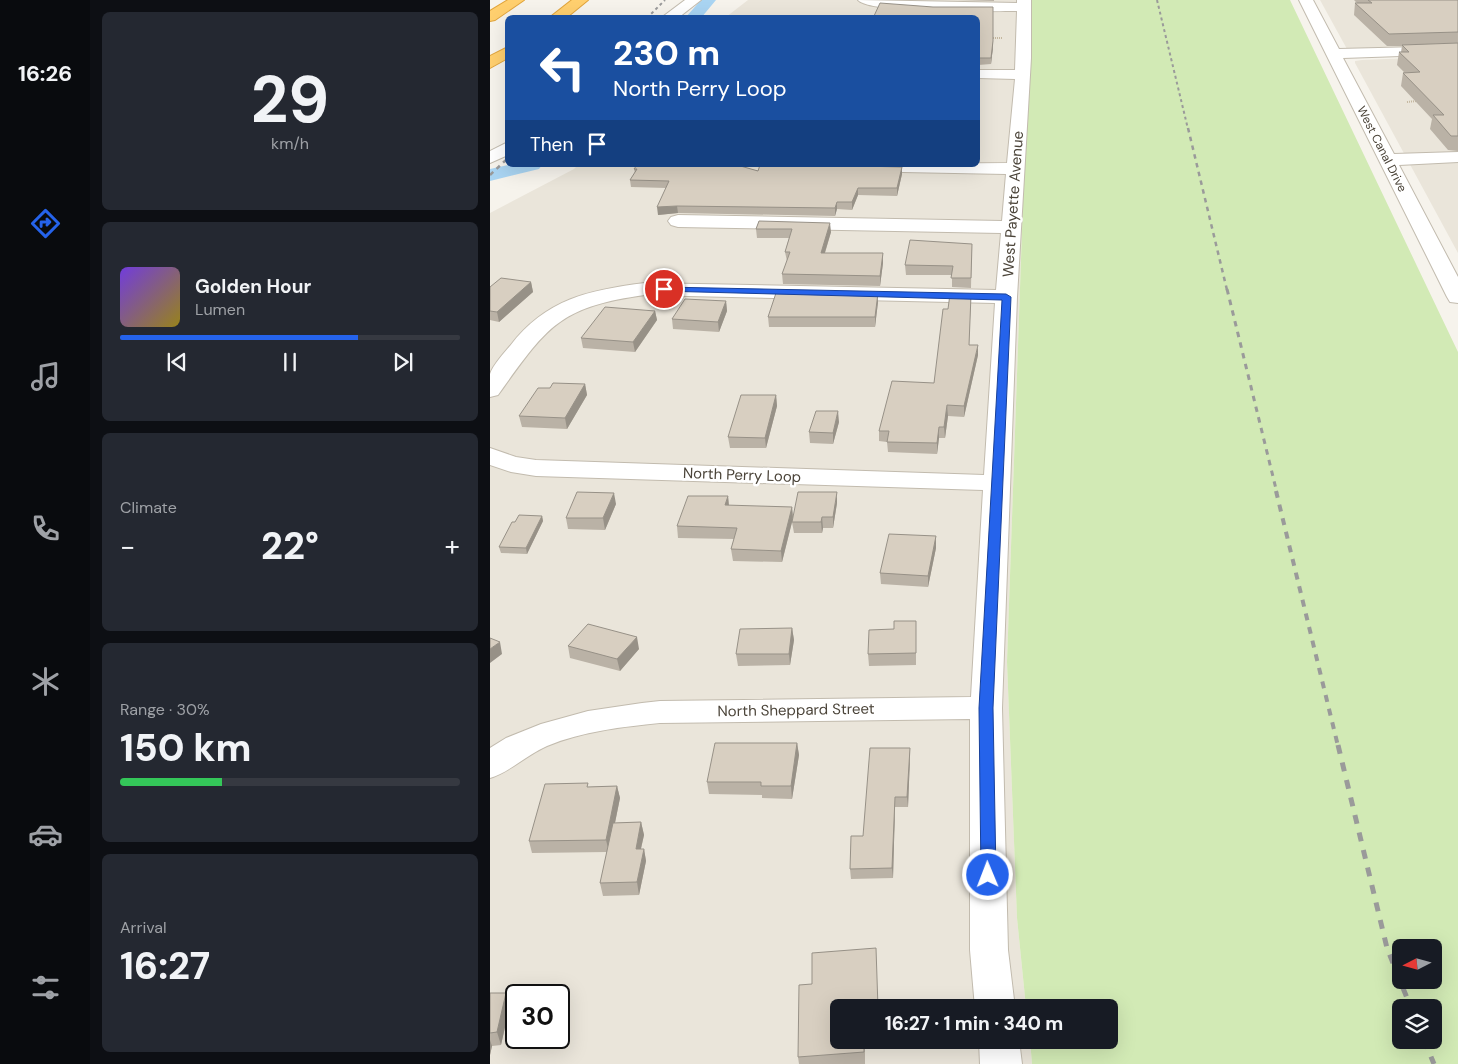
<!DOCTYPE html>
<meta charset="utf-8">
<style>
body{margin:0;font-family:"DM Sans",sans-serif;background:#242831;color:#f1f3f6;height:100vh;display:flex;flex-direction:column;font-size:19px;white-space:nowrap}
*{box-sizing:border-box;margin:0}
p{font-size:16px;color:#9ea1a6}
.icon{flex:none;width:28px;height:28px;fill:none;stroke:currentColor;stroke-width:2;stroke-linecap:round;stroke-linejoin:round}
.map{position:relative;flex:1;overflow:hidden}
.panel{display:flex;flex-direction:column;gap:12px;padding:12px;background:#0d0f14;width:400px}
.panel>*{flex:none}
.hud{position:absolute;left:15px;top:15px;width:475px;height:152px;border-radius:8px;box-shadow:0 5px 20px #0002;background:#1a4fa0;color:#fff;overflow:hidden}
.needle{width:32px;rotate:264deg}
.tools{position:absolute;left:902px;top:939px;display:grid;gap:10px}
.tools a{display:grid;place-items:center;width:50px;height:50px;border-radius:8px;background:#171b24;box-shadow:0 5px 20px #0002;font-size:25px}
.speed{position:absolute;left:15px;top:984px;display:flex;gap:10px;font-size:25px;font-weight:700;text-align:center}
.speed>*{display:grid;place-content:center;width:65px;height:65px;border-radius:50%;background:#171b24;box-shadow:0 5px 20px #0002;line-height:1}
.speed .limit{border:2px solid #111;border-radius:8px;background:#fff;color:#111}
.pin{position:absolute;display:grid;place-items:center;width:42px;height:42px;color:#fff;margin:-21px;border:2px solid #fff;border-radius:50%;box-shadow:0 1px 5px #0007}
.me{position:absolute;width:55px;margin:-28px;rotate:359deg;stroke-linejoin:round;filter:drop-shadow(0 0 4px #0008)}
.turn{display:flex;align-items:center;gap:18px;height:105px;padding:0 25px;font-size:22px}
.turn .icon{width:65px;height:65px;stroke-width:2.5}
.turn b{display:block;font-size:35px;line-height:42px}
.then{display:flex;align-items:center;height:48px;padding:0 25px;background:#0003;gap:10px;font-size:19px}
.big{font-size:38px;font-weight:800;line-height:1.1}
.panel .widget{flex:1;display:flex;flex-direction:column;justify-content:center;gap:8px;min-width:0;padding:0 18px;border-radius:8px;background:#242831}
.panel .dial{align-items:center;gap:0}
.dial b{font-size:65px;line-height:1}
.song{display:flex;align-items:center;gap:15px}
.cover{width:60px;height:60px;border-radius:8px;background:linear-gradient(135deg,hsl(260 70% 55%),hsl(50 70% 35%))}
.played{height:5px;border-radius:2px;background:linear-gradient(90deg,#2563eb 70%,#363941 70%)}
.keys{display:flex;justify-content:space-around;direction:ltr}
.heat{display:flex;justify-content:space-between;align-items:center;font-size:28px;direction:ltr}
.charge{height:8px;border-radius:4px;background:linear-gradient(90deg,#34c759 30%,#363941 0)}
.trip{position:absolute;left:340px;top:999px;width:288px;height:50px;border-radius:8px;background:#171b24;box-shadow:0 5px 20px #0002;font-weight:800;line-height:50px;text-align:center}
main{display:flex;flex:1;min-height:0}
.tab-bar{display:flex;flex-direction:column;width:90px;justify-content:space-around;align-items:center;background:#090b0e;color:#9ea1a6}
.tab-bar .icon{width:35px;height:35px}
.tab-bar .active{color:#2563eb}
.tab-bar b{font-size:22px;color:#f1f3f6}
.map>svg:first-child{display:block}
.residential{fill:#eae5da;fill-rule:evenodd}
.green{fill:#d2eab5;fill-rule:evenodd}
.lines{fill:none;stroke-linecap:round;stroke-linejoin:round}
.canal{fill:#a9d4f2;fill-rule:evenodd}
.minor-casing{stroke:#c2bbae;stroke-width:2}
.highway-casing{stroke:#e0a43c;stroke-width:2}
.path{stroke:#c4b79f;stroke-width:2;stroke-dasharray:1 1;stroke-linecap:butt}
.minor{fill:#fff;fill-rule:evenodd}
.highway{fill:#ffcf6e;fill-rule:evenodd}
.rail-far4{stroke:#9a9a9a;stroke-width:2;stroke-dasharray:3 3;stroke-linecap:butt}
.rail-far3{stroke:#9a9a9a;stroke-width:2.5;stroke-dasharray:4.5 4.5;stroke-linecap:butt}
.rail-far2{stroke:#9a9a9a;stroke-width:3;stroke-dasharray:5.5 5.5;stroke-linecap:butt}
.rail-far1{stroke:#9a9a9a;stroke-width:4;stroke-dasharray:7 7;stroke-linecap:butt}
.rail{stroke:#9a9a9a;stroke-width:5;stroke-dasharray:9 9;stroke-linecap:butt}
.wall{fill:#bab2a6}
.shaded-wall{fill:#979187}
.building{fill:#d8cfc1;stroke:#979187}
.route{fill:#2563eb;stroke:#184099}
.labels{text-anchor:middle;stroke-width:5;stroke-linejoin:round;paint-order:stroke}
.far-street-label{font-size:12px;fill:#4b4439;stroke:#fff}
.street-label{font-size:15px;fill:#4b4439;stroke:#fff}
</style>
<main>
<nav class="tab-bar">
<b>16:26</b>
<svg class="icon active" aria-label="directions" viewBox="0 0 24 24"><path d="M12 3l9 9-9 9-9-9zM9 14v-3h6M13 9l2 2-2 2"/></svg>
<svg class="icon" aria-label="music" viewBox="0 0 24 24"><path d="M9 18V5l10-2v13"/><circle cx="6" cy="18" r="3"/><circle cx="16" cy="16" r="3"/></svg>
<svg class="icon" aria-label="phone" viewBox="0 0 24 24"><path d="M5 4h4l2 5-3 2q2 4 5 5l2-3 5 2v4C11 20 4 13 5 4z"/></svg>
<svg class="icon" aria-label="climate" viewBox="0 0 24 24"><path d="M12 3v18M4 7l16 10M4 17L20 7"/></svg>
<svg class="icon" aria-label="car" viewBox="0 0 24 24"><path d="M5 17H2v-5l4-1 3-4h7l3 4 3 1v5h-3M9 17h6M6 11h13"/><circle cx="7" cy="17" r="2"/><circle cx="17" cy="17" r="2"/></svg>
<svg class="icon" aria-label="filters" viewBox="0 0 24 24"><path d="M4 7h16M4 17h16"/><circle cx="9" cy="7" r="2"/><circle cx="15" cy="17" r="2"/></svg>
</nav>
<section class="panel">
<div class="widget dial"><b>29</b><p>km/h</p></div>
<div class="widget">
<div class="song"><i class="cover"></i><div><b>Golden Hour</b><p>Lumen</p></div></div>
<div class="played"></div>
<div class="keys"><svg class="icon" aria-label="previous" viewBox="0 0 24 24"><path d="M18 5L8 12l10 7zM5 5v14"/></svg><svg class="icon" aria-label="pause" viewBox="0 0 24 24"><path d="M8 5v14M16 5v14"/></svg><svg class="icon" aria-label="next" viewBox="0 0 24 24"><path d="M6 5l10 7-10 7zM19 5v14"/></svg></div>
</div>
<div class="widget"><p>Climate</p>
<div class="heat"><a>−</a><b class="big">22°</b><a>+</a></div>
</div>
<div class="widget"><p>Range · 30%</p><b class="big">150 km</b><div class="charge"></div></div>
<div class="widget"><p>Arrival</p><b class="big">16:27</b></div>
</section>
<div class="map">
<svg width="968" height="1064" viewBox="0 0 968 1064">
<rect width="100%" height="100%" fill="#f6f3ec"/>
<path class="residential" d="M258 0H540L517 662 527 918 536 1007 349 1008V1040H540L542 1064H0V213L84 169 88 165H488V18L236 17ZM26 995H69V1038H26Z
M830 0H968V46L857 49Z
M968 56V253L865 63V61L872 60Z"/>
<path class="green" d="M540 0H800L968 352V1064H542L540 1040H619V1008L536 1007 527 918 517 662ZM911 948H944V980H911ZM911 1008H944V1040H911Z"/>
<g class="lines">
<path class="canal" d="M211 0H226L211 18H195Z
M18 165H52L49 169 0 181V169Z"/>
<defs>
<path id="minor" d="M195 0H211L188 18H171Z
M368 0 527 3V0H541V58L527 297 512 708 518 950 525 1008H485L480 950V719L170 723C132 727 93 731 57 746 36 755 20 772 0 778V748L16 738 51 724 98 711 152 703 170 701 481 697 493 490 46 476 21 472 0 465V448L26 457 46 460 494 475 505 303 155 295C68 307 57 327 8 395L0 397C0 390 0 380 0 374 3 365 14 353 20 346 56 299 99 290 155 283L506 290 511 233 188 227 181 225 178 221 181 217 188 215 512 221 516 174 310 170 304 169 301 165 517 163 525 79 488 78V70H525L527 11C503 11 380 14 368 0Z
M809 0H823L849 49 968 46V54L853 58 904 154 968 152V162L909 165 968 277V303L960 302 957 297Z
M18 142V155L0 163V151Z
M489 1040H529L532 1064H490Z"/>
<path id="highway" d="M18 0H34L5 20 0 21V11Z
M82 0H98L76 18H59Z
M18 47V58L0 68V56Z"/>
</defs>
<use href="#minor" class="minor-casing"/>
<use href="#highway" class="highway-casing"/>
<path class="path" d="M499 38H513
M917 102 927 101"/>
<use href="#minor" class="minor"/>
<use href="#highway" class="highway"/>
<path class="rail-far4" d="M667 0 698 129
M157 18 175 0"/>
<path class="rail-far3" d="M698 128 737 290
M0 175 18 158"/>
<path class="rail-far2" d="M737 289 787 493"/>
<path class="rail-far1" d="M786 491 848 746"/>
<path class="rail" d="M848 745 897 948 921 1008
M934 1040 944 1064"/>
</g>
<path class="wall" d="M467 0H504V1Z
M864 0H968V151L958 150 940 129 942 119 911 86 913 73 914 72 907 65 909 52H911L912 46H897L864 15 865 3H867Z
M443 7H503V47L501 64 488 65V18L384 16Z
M144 169 268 171 412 174 407 196 368 195 362 210 347 209 345 216 188 213 168 215 176 188 141 187 140 180 145 173Z
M269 221 341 232 335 253H393V263L390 286 293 284 292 274 297 261 295 252 299 238H267L266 229Z
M482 244 481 288 462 287V275H416L415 265Z
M41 282 43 292 9 322 0 320V287Z
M481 295 479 345 488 355 474 417 458 416 455 438H449L447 454 398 452 397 442 389 441V431L444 383 458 309Z
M236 301 237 311 229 332 183 329 182 319Z
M388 302 385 327H279L278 317Z
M165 311 167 320 145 352 93 348 91 338Z
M95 384 97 395 77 429 32 427 29 416Z
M286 395 287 406 276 448H240L238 437Z
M349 422 343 444 320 443 319 432Z
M238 496 239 506 302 507 303 518 292 562 243 561 241 549 244 539 188 538 187 526Z
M347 503 343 528H333L332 533H304L302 522Z
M126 504 115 530 78 529 76 518Z
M52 516 53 521 37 554 11 553 9 547 25 522Z
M446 536V548L438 587 391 584 390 573Z
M426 621V665L379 666 378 654 404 629Z
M302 628 304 640 300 665 248 666 246 654Z
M78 646 149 649 130 671 80 658Z
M307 743 309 755 302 799 272 798V795L219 794 217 782Z
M420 748V757L418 807H405L403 878 361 879 360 869 373 836Z
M127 786 130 798 125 823 151 822 154 835 151 849H154L156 861 149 895 113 896 110 883 117 852 42 853 39 841 99 787Z
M0 993 20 1005 11 1045 2 1046 0 1055Z
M349 1008 375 1040V1064H309L308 1057Z"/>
<path class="shaded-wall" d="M503 41V47L501 64V58Z
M412 167V174L407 196V188Z
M368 188V195L362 210V202Z
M347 202V209L345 216V208Z
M187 206 188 213 168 215 167 207Z
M340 223 341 232 332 262 331 253Z
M393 253V263L390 286V276Z
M41 282 43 292 9 322 7 312Z
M388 293V302L385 327V317Z
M236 301 237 311 229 332 228 322Z
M165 311 167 320 145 352 143 342Z
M488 345V355L474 417V406Z
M95 384 97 395 77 429 75 418Z
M286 395 287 406 276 448 275 438Z
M457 405 458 416 455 438 454 427Z
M348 411 349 422 343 444V433Z
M449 427V438L447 454V443Z
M347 492V503L343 528V517Z
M124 493 126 504 115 530 113 518Z
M238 496 239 507 235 505Z
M302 507 303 518 292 562 291 551Z
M52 516 53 521 37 554 36 548Z
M332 517 333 528 332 533 331 522Z
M446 536V548L438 587V576Z
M302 628 304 640 300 665 299 654Z
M147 637 149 649 130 671 127 659Z
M10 642 12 654 0 663V649Z
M307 743 309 755 302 799 301 786Z
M420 748V757L418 807 417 797Z
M127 786 130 798 119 852 116 840Z
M405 797V807L403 878 402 868Z
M151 822 154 835 148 861 146 849Z
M154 849 156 861 149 895 147 882Z
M16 993 20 1005 11 1045 7 1032Z
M0 1040 2 1046 0 1055Z"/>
<path class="building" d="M878 0H968V32L899 34 865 3H882Z
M390 3 443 7H503V41L501 58H488V18H333V16H384Z
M968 43V136H961L943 115H954L913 73 930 72 909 52H919L912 45Z
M147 165H247L268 171 270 165H329L412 167 407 188H368L362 202H347L345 208 187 206 167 207 179 181 140 180 147 169H144Z
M269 221 340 223 331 253H393L390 276 292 274 300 252H295L302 229H266Z
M420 240 482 244 481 278H461L463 266 415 265Z
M11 278 41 282 7 312 0 311V287Z
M287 290 388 293 385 317H278Z
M460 294 481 295 479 345H488L474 406 457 405 454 427H449L447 443 397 442 399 431H389L402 381 444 383 453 309H458Z
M195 299 236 301 228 322 182 319Z
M115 307 165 311 143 342 91 338Z
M63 383 95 384 75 418 29 416 48 388H60Z
M251 395H286L275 438 238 437Z
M326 411H348L343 433 319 432Z
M87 492 124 493 113 518H76Z
M308 492H347L343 517H332L331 522H302Z
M198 496H238L235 505 302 507 291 551 241 549 247 528 187 526Z
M29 515 52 516 36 548 9 547 22 522H25Z
M399 534 446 536 438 576 390 573Z
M404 621H426V653L378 654 379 630 404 629Z
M98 624 147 637 127 659 78 646Z
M302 628 299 654H246L250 629Z
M0 638 10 642 0 649Z
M225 743H307L301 786H271V782H217Z
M380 748H420L417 797H405L402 868 360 869 361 836H373Z
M98 783 97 787 127 786 116 840 39 841 55 784Z
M151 822 146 849H154L147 882 110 883 123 823Z
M386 948 388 1008H349V1040H374V1052L308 1057 309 985 322 984V953Z
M0 993H16L7 1032 0 1033Z"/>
<path class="route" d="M174 287 516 294 521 297 503 708 506 875 504 879 498 881 493 879 491 875 489 708 512 300 171 291V288Z"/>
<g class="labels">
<g class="far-street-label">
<text transform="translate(892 149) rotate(63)" y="4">West Canal Drive</text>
</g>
<g class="street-label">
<text transform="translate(523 204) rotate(-86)" y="5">West Payette Avenue</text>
<text transform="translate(252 475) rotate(2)" y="5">North Perry Loop</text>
<text transform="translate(306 710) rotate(-1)" y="5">North Sheppard Street</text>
</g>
</g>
</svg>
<div class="tools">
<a><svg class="needle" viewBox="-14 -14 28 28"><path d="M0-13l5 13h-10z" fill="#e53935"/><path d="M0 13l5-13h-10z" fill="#9ea1a6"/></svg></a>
<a><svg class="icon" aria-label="layers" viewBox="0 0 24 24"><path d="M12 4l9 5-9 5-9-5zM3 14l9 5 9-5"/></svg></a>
</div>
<div class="speed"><div class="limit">30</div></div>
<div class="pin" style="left:174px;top:289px;background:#d93025"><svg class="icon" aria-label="arrive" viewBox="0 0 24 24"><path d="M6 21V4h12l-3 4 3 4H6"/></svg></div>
<svg class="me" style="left:498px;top:875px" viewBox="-20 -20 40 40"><circle r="17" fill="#2563eb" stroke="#fff" stroke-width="3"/><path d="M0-11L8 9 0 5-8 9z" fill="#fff"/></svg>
<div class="trip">16:27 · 1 min · 340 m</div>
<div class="hud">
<div class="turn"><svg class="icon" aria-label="left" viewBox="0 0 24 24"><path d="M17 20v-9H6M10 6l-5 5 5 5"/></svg><div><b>230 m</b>North Perry Loop</div></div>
<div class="then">Then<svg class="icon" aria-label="arrive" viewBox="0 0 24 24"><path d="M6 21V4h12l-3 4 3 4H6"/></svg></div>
</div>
</div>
</main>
